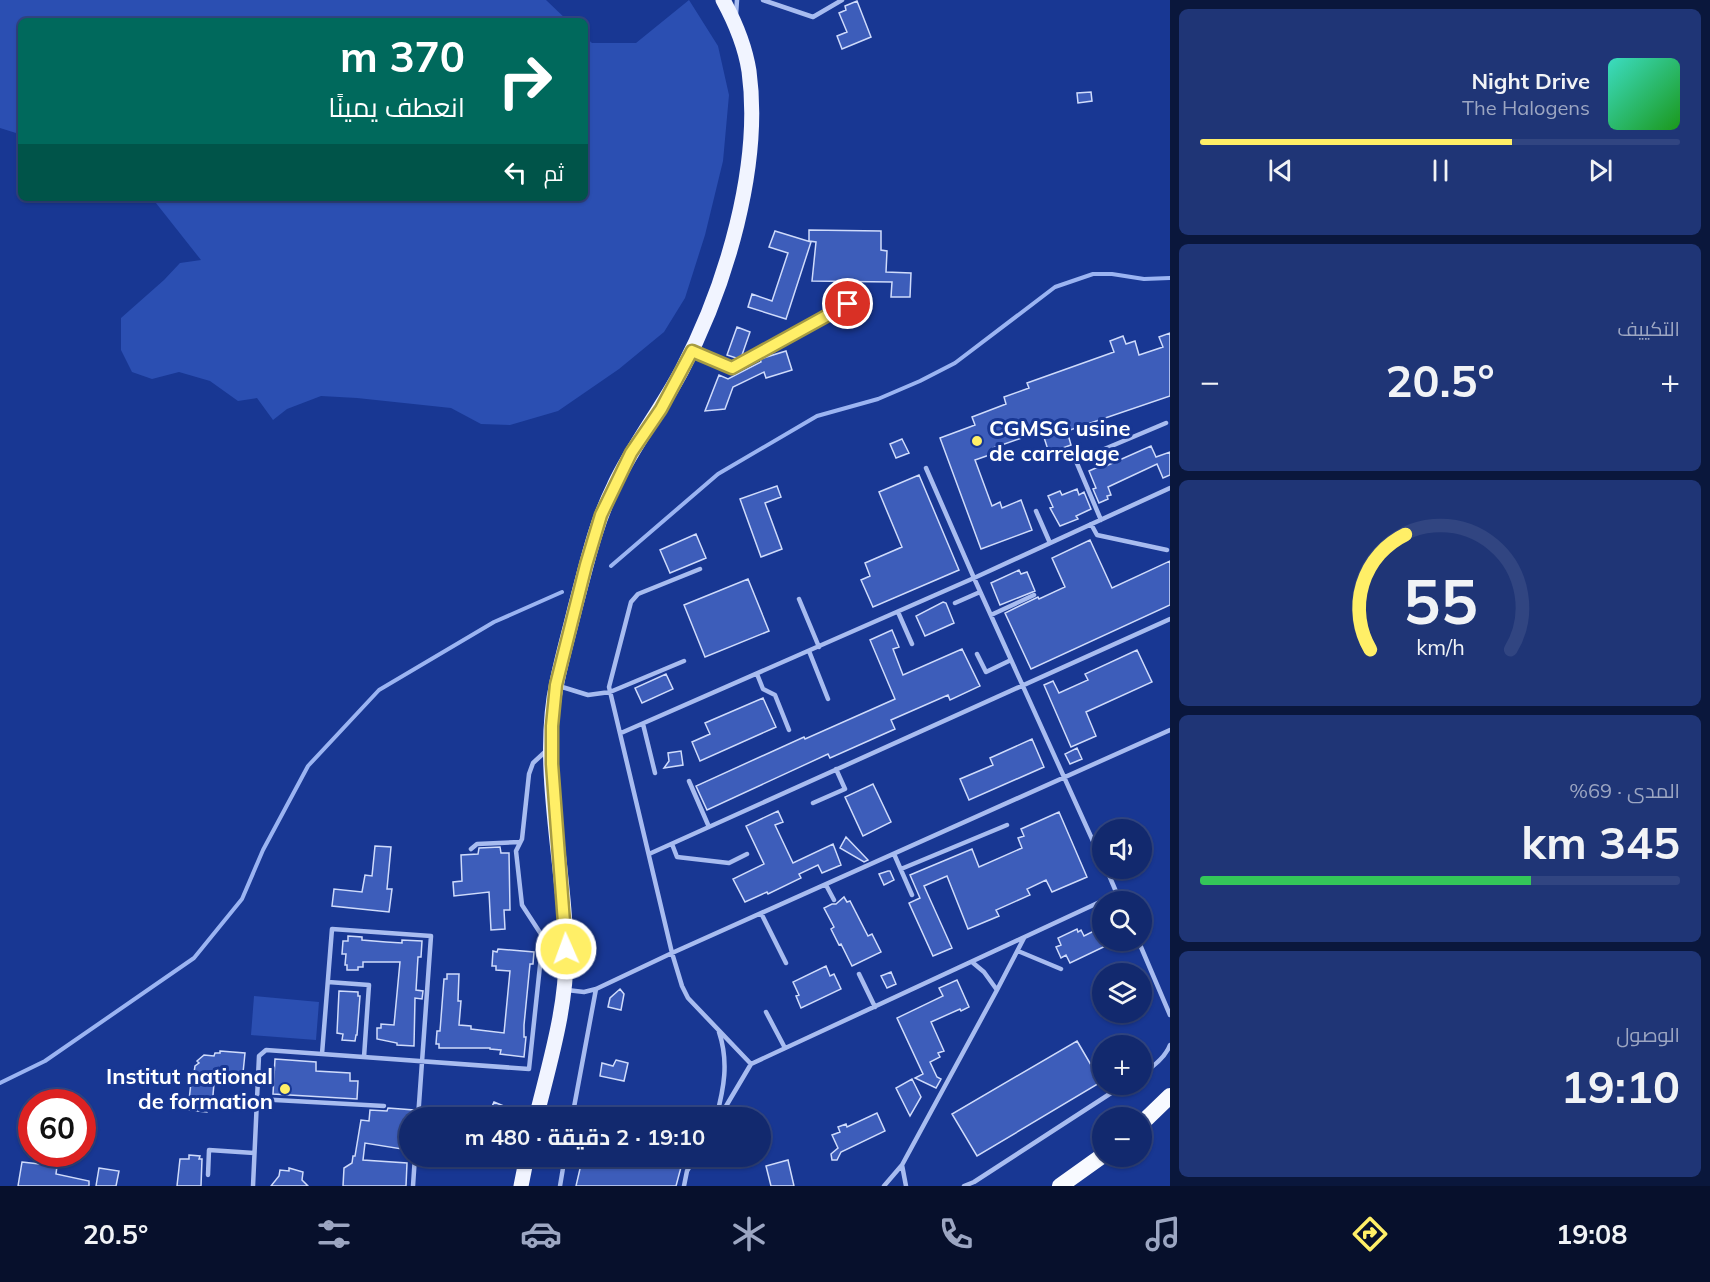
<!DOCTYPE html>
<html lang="ar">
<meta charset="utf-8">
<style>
body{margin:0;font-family:Mulish,Cairo,sans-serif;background:#1f3576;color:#f1f3f6;direction:rtl;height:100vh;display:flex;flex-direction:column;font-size:22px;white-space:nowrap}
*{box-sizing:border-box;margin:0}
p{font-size:20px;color:#9ca6c2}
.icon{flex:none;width:33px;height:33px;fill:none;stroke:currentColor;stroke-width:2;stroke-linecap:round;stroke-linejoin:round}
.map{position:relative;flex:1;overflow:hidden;direction:ltr}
.side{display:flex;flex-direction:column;gap:9px;padding:9px;background:#0a173c;width:540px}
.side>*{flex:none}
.hud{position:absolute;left:18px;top:18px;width:570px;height:183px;border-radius:9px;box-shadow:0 2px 4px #0004,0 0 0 2px #314581;direction:rtl;background:#00695c;color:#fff;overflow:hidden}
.fabs{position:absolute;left:1092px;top:819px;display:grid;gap:12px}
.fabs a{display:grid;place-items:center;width:60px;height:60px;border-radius:50%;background:#12296e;box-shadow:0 2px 4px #0004,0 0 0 2px #314581;font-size:30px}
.speed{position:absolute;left:18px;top:1089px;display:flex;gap:12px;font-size:30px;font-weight:700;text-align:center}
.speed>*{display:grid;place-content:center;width:78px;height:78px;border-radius:50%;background:#12296e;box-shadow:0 2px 4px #0004,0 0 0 2px #314581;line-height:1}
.speed .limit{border:9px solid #d22;background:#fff;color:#111}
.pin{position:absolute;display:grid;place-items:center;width:51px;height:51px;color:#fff;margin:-26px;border:3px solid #fff;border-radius:50%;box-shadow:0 2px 6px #0007}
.me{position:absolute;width:66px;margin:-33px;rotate:358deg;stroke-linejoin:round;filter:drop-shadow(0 0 4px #0008)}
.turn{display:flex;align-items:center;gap:21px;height:126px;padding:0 24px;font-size:27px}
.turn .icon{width:78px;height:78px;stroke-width:2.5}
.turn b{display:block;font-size:42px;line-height:51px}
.then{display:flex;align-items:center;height:57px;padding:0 24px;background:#0003;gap:12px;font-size:22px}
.big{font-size:45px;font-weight:700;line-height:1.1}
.side .card{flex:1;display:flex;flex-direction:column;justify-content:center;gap:9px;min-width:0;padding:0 21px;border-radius:9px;background:#1f3576}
.side .dial{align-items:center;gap:0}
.dial svg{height:156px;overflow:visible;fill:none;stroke:#314581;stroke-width:7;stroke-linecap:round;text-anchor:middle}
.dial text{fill:#f1f3f6;stroke:none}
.song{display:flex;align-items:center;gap:18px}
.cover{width:72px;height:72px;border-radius:9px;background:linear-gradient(135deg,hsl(170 70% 55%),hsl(120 70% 35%))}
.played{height:6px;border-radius:3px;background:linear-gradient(90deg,#ffef67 65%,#314581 65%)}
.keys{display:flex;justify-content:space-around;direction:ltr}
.heat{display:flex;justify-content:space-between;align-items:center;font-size:33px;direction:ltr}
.charge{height:9px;border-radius:4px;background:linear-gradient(90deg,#34c759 69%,#314581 0)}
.trip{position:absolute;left:399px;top:1107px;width:372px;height:60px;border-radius:30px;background:#12296e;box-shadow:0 2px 4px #0004,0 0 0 2px #314581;font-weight:700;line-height:60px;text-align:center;direction:rtl}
.tabs{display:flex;height:96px;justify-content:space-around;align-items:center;background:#07102c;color:#9ca6c2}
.tabs .icon{width:42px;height:42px}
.tabs .on{color:#ffef67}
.tabs b{font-size:27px;color:#f1f3f6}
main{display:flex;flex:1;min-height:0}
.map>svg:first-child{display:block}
.green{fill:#2b4fb2}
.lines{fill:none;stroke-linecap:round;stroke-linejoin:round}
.stream{stroke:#9bb4f2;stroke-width:4}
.building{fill:#3d5dba;stroke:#cfdbfb;stroke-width:1.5}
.service{stroke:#a8bcf0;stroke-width:4.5}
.primary{stroke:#f1f4ff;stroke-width:15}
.trunk{stroke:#f8faff;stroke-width:16}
.route-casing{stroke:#a69b43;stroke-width:15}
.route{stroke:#ffef67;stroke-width:10}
.poi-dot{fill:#ffef67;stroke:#183793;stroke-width:2}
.labels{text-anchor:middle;stroke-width:6;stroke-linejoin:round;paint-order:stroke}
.poi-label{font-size:22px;font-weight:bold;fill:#fff;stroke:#183793;text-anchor:start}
</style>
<main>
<section class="side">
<div class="card">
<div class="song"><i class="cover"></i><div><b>Night Drive</b><p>The Halogens</p></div></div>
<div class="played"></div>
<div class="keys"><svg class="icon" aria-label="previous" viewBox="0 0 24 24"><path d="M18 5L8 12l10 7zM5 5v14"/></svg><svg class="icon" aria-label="pause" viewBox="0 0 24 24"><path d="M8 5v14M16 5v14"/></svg><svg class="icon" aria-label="next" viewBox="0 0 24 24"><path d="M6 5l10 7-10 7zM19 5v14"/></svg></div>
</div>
<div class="card"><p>التكييف</p>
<div class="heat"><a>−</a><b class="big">20.5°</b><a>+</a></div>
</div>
<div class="card dial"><svg viewBox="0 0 100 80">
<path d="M14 69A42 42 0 1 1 86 69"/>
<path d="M14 69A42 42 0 0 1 32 10" stroke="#ffef67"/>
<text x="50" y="56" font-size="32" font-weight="700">55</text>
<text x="50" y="72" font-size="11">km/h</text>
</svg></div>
<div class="card"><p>المدى · 69%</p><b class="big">345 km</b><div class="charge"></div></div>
<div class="card"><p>الوصول</p><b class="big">19:10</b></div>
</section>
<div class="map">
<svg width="1170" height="1186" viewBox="0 0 1170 1186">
<rect width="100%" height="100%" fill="#183793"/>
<path class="green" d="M0 0H546L568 21H21V138L16 133 0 128Z
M689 0 718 46 729 95 723 161 705 235 685 298 664 332 619 369 558 411 510 425 481 424 451 408 357 398 321 396 287 409 273 420 257 398 238 401 210 381 179 372 152 379 132 372 121 350V318L164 280 180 263 201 260 152 198H585V37L592 43H636Z
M254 996 319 1002 316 1040 251 1035Z"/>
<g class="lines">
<path class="stream" d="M611 566 718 474 817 416 878 399 920 381 955 363 1055 287 1093 274H1112L1144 279 1170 278
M0 1083 45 1061 194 958 242 899 263 850 308 766 379 690 494 622 562 592"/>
</g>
<path class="building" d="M857 1 871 37 842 49 837 36 847 32 839 13 846 10 845 6Z
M1091 92 1092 101 1078 103 1077 93Z
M809 230 881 231V250L887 251 886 272 911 273 910 297H891L892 282 812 281 816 242 809 241Z
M775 231 811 242 786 319 748 307 752 294 772 301 788 253 769 247Z
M737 327 750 332 741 358 739 359 727 355Z
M1170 333V396L1067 431 1071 445 1049 453 1042 431 993 448 995 453 975 460 992 506 1000 502 1002 508 1021 500 1032 530 981 549 940 438 975 425 972 417 1006 404 1004 397 1029 388 1027 383 1114 352 1110 341 1123 336 1126 344 1135 341 1139 355 1163 347 1159 337Z
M786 351 792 370 766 378 764 372 733 387 725 409 705 411 719 375 728 379 761 362 760 359Z
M902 439 909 453 896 458 890 444Z
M1151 446 1156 457 1170 452V475L1163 478 1157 464 1108 487 1111 495 1107 496 1108 499 1099 503 1093 489 1096 488 1089 471 1105 464 1106 466Z
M919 475 959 570 873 607 861 580 870 576 865 563 902 547 879 492Z
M777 486 781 497 765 503 782 549 761 557 740 499Z
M1077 489 1079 495 1084 492 1091 509 1076 516 1078 519 1060 526 1050 508 1053 507 1048 496 1060 491 1062 495Z
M696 534 706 558 670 573 660 550Z
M1090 540 1112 588 1170 561V605L1031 669 1005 613 1038 597 1039 599 1065 587 1052 558Z
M1019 570 1021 574 1027 572 1035 591 1000 605 991 583Z
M748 579 769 631 705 657 684 605Z
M943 602 946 603 954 623 925 636 916 616Z
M892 630 899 647 893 649 903 675 962 649 980 686 950 700 948 695 891 720 895 729 830 758 828 754 707 810 696 786 804 737 805 739 895 699 870 640Z
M1137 650 1152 682 1086 712 1096 736 1071 747 1044 685 1053 681 1059 693 1088 680 1085 674Z
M666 674 673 689 642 703 635 688Z
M763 698 776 727 700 761 692 742 710 734 705 723Z
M1032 739 1044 767 969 800 960 779 993 765 990 758Z
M1077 748 1082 759 1070 764 1065 754Z
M681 751 683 765 664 768 669 761 668 753Z
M873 784 891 822 863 836 845 797Z
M778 811 783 822 775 825 793 863 833 844 841 865 822 873 818 865 799 874 801 878 768 894 767 892 745 902 733 879 764 864 746 826Z
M1059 812 1087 877 1052 892 1046 880 1027 889 1030 895 996 910 999 916 968 929 947 876 924 886 952 948 933 956 909 903 920 898 910 875 972 849 979 867 1022 848 1018 838 1024 836 1021 829Z
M846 837 868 860 864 862 840 848Z
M375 846 391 847 387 889H392L389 912 332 906 334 889 362 892 365 875 372 876Z
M500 847 501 853H509L510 910H504L505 929 491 930 489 892 454 896 453 882 462 881 461 855 478 854 479 848Z
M888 871H890L894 880 884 885 879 874Z
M844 897 847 902 850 901 868 936 872 934 881 952 852 966 841 944 839 945 831 929 834 927 824 908 832 904H836Z
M1102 927V940H1118L1070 963 1066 955 1061 958 1056 947 1061 945 1058 938 1077 929 1078 932 1081 930 1084 936Z
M348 936 362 937V940L386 942 402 943V940L422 941 421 957H418L416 990 423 991 422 999 415 998 414 1046 397 1045V1043L377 1039V1028H381V1024L394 1025 400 962H363V967H358V970H347V965H345L346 954H342L343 941H348Z
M498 949 534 952 533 964H530L524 1025V1037H526L524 1057 500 1054 501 1050 490 1049V1048H439V1044H436L437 1031H440L444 979H447V974H459L458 1001H461L459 1025 471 1026V1029L504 1033 510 971 496 970V966H492L493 951 497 952Z
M826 966 830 976 834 974 841 989 801 1008 796 996 799 995 793 982Z
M891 972 896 984 887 988 881 976Z
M957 980 969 1007 961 1011 960 1009 931 1022 944 1051 938 1053 940 1057 930 1062 937 1077 941 1079 936 1088 915 1078 923 1074 897 1018 943 996 939 988Z
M620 989 624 994 621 1010 608 1007 610 998Z
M339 991 358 992V996H360L357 1035H356L355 1041 342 1040 343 1034 337 1033Z
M1077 1041 1101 1082 977 1156 952 1114Z
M220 1051 245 1053 243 1073 236 1072 235 1077 223 1076 214 1083 212 1107H208L207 1112 188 1110 192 1073H194L195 1066 199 1063 197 1061 204 1055 214 1056 215 1053H220Z
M275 1059 316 1062V1071L350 1073V1081H358L357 1099 273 1094Z
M616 1060 628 1063 624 1081 600 1076 602 1063 613 1066Z
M912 1079 921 1097 910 1116 896 1088Z
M494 1102 506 1107 501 1118H487Z
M465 1106 484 1118H458Z
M388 1108 414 1110V1118H410L408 1150 365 1143 363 1160 407 1163 406 1186H343L344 1168 352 1163 353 1156H355L361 1120 369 1121 370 1110 387 1111Z
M877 1113 885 1131 841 1152 837 1160H832L831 1154 838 1148 832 1135 840 1132 838 1127 846 1124 847 1127Z
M189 1155 200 1156 199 1159H202L201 1186H177L180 1159H189Z
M583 1156H684L676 1186H576Z
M788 1160 794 1186H771L766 1166Z
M22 1162 57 1166 56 1174 89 1181V1186H18Z
M99 1168 119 1171 116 1186H96Z
M289 1168 303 1172 302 1180 308 1186H271L279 1176 280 1170 289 1171Z"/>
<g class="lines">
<path class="service" d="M763 0 813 17 842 0
M736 14 737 0
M694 352 732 368 848 304
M926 468 974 578 1102 861
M1036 511 1050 543
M1101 520 1076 461 1166 423
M1091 524 1097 535 1167 550
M700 569 638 594 631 602 609 687 672 953 682 986 688 998 751 1064
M799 599 819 647
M955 603 980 592
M898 612 912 644
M991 615 1034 595
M809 651 828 699
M977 654 986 672 1011 660
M757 674 763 689 775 695 789 730
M559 686 588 695 610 692 684 661
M643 724 655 773
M621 733 974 578 1170 488
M546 751 533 763 529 774 522 839 516 851 522 905 550 948
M689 781 709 827
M813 803 845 789 836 769
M672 844 677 857 729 863 747 854
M471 849 477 844 520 842
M649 854 1170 619
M894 854 912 895
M901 869 1007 825
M826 885 834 900
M761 913 786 963
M1138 940 1170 1015
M1018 951 1061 969
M972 962 984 972 997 990 1024 938
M859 974 875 1007
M328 982 369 985 364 1057
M567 990 584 992 596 989 672 953 1170 730
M766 1012 785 1048
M1142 1074C1153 1067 1165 1058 1170 1045
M257 1099 384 1106
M418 1118 431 936 332 929 322 1054 529 1069 542 947 564 949
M572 1118 596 989
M716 1118C724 1088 729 1062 719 1032
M719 1118 751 1064 1117 894 1106 868
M902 1165 997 990
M208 1175 209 1150 254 1153
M253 1186 259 1056 266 1050 322 1054
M413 1186 415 1156
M560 1186 565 1156
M684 1186 687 1171 696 1156
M884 1186 902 1165 906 1186
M964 1186 974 1182 1125 1084"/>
<path class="primary" d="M536 1118C550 1061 568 1004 566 945 564 862 539 763 557 682 562 657 569 633 575 608 586 567 595 524 614 486 633 445 661 410 682 370 726 286 762 166 749 71 745 46 735 22 723 0
M521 1186 527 1156"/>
<path class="trunk" d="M1142 1123 1170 1096
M1060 1186 1102 1156"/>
</g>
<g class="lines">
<defs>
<path id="route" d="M566 949 552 764V726L556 685 586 565 601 515 631 453 661 409 692 351 732 368 848 304"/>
</defs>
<use href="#route" class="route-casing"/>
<use href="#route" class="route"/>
</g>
<g class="poi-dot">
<circle cx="977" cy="441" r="6"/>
<circle cx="285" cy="1089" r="6"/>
</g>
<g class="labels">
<g class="poi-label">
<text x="989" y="436">CGMSG usine<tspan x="989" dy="25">de carrelage</tspan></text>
<text x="273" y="1084" text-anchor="end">Institut national<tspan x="273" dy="25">de formation</tspan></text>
</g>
</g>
</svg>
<div class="fabs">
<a><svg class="icon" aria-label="sound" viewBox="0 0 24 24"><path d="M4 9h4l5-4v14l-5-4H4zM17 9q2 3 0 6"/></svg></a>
<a><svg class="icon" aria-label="search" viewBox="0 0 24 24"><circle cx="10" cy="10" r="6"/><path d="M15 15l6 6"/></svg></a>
<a><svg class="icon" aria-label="layers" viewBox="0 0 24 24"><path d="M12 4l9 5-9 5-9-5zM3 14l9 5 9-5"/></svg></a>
<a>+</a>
<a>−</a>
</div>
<div class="speed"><div class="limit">60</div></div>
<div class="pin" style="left:848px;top:304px;background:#d93025"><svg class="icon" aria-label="arrive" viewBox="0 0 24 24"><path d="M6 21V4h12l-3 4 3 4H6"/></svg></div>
<svg class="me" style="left:566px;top:949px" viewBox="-20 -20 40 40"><circle r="17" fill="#ffef67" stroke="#fff" stroke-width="3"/><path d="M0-11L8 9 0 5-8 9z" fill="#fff"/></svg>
<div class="trip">19:10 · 2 دقيقة · 480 m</div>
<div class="hud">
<div class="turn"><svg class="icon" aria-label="right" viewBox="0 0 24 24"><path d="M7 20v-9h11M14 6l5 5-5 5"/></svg><div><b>370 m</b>انعطف يمينًا</div></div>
<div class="then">ثم<svg class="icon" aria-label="left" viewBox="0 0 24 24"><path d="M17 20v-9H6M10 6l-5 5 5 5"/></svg></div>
</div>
</div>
</main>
<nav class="tabs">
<b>19:08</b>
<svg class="icon on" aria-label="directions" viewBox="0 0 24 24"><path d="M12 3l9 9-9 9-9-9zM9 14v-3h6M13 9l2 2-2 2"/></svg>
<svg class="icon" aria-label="music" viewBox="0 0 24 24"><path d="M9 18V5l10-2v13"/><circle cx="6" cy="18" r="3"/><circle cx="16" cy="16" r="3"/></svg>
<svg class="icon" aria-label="phone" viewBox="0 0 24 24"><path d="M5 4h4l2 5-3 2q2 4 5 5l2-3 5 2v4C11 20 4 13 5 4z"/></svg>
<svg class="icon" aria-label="climate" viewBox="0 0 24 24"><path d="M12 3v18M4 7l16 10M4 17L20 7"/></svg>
<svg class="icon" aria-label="car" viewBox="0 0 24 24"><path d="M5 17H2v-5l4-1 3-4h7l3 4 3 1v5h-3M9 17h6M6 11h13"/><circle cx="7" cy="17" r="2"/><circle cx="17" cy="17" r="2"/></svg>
<svg class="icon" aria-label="filters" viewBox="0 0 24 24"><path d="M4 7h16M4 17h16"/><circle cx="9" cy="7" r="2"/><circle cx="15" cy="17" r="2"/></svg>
<b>20.5°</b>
</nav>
